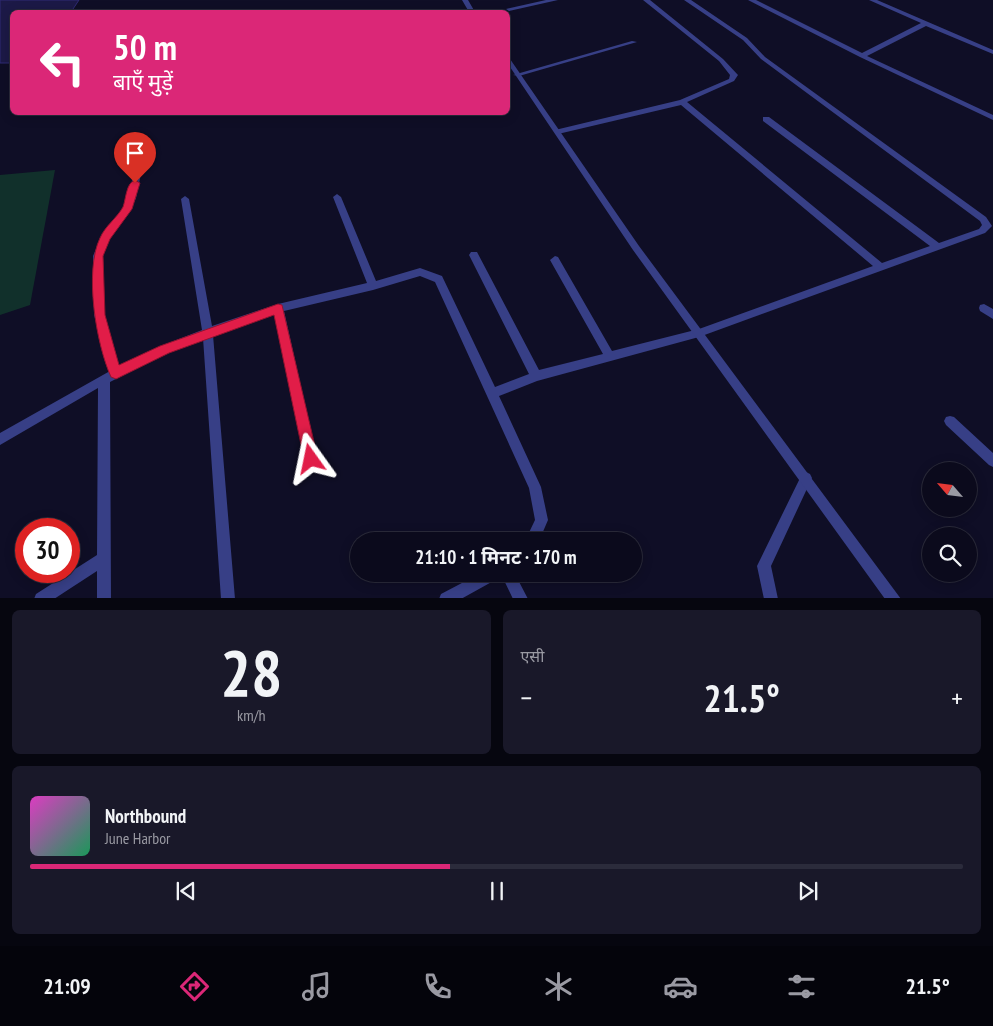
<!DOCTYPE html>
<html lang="hi">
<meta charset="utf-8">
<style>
body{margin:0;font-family:"PT Sans Narrow","Noto Sans Devanagari",sans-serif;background:#191829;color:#f1f3f6;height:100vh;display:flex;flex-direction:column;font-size:19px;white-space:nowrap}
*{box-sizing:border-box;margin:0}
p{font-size:16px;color:#9a9aa3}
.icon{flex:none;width:28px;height:28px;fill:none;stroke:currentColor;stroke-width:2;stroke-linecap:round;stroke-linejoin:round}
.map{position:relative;height:598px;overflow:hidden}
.side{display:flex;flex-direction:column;gap:12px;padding:12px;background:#06060f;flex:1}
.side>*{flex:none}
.banner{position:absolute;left:10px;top:10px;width:500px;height:105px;border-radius:8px;box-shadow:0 2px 12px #0003,0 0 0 1px #2b2b3b;background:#db2777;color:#fff;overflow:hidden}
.needle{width:32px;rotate:298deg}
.fabs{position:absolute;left:922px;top:462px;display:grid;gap:10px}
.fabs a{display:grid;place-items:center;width:55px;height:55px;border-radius:50%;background:#0b0a1c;box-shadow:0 2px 12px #0003,0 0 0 1px #2b2b3b;font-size:25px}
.speed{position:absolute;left:15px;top:518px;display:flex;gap:10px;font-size:25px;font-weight:700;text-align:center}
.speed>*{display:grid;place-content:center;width:65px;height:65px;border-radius:50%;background:#0b0a1c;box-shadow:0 2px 12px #0003,0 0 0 1px #2b2b3b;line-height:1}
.speed .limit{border:8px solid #d22;background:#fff;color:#111}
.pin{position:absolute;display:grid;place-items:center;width:42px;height:42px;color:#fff;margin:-51px -21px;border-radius:50% 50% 50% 0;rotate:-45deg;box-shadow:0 0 5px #0007}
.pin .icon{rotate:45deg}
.me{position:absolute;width:55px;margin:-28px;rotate:348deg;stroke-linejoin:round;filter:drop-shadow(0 0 4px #0008)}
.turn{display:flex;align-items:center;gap:18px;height:105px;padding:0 20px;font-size:22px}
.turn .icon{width:65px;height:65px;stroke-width:2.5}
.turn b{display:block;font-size:35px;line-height:42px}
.big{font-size:38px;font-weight:700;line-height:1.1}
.side .tile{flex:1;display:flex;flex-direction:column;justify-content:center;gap:8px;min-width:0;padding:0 18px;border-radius:8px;background:#191829}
.side .dial{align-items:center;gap:0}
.dial b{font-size:65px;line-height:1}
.song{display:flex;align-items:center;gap:15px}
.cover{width:60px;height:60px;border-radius:8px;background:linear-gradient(135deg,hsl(310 70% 55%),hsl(150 70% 35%))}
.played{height:5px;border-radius:2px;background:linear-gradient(90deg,#db2777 45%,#2b2b3b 45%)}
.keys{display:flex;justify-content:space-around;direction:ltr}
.heat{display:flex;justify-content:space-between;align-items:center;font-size:28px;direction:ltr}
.side .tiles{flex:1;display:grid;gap:12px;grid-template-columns:1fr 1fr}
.tile:last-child{grid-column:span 2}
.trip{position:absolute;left:350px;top:532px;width:292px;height:50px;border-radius:25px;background:#0b0a1c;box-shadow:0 2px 12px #0003,0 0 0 1px #2b2b3b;font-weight:700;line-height:50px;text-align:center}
.tab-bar{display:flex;height:80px;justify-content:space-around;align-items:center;background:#04040b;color:#9a9aa3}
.tab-bar .icon{width:35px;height:35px}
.tab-bar .selected{color:#db2777}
.tab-bar b{font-size:22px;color:#f1f3f6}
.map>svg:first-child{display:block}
.green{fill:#11302b}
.building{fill:#1c1947;stroke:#2f2a74}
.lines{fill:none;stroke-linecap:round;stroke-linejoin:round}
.minor{fill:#373f86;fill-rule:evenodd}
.tertiary{fill:#373f86;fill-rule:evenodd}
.route{fill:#e11d48;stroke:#92132f}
</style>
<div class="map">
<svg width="993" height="599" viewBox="0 0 993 599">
<rect width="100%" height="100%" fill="#0f0e26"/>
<path class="green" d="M55 170 30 305 0 315V175Z"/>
<path class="building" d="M0 0H79L71 12H12V63H0Z"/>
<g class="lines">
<path class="minor" d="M546 0H558L509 11 506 9Z
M643 0H650L723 59 738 75 734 81 687 102 882 263 930 246 763 121V117H769L939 243 979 229 982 225 980 221 761 59 743 40 684 0H691L747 38 765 57 986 217 992 226 985 233 699 337 537 381 499 396 541 487 548 520 539 541H525L535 520 529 488 435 282 420 276 373 290 284 311 317 459 315 463 311 465 307 463 305 459 274 314 213 335 235 599H221L203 338 169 352 110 382 111 599H97V571L54 599H34L36 594 97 555 98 388 0 445V433L110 371 94 315 93 256 102 235 123 208 128 198 135 167 138 166 142 169 136 198 131 209 109 238 103 256 104 315 119 366 161 346 202 330 181 199 185 196 189 199 212 326 278 304 367 283 333 197 337 194 341 197 376 281 420 268 442 276 495 387 529 374 469 255 471 252H477L539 370 603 354 550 260 555 256 558 257 612 351 699 329 873 266 681 105 558 134H555V130L680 100 729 79 730 75 719 61Z
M748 0H756L862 53 921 23 869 0H877L993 50V54L926 26 867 56 993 115V120L860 57Z
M632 41 637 42 519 76 513 75Z
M984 304 993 309V319L980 311 979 308 980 305Z
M950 416 954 417 993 453V467L989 465 946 425 944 421 946 417Z
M806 472 810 474 812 478 771 566 778 599H764L757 566 802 474Z
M479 574H499L497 579 461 599H439L441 594Z
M501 574H515L528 599H513Z"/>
<path class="tertiary" d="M462 0H468L475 12H469Z
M508 58 510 59 639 246 901 599H885L633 250 508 64Z"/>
</g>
<path class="route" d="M135 180 140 183 132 209 110 239 103 256 105 315 119 365 160 346 278 304 282 305 318 459 316 464 311 466 306 464 304 459 274 315 169 353 120 377 116 379 111 377C96 344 84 271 100 238 105 226 117 218 123 207 126 199 126 183 135 180Z"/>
</svg>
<div class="fabs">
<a><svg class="needle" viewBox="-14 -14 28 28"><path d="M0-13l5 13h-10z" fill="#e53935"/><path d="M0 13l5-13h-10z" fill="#9a9aa3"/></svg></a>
<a><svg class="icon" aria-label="search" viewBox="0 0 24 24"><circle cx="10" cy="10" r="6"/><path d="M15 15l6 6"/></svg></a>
</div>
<div class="speed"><div class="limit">30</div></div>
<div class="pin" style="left:135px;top:183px;background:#d93025"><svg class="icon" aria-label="arrive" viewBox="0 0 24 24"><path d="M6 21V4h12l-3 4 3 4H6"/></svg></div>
<svg class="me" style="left:311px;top:459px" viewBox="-20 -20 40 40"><path d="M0-17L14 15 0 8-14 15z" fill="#e11d48" stroke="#fff" stroke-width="4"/></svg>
<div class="trip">21:10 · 1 मिनट · 170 m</div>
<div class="banner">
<div class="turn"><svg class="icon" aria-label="left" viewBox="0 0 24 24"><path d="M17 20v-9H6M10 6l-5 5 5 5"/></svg><div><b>50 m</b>बाएँ मुड़ें</div></div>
</div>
</div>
<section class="side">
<div class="tiles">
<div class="tile dial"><b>28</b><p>km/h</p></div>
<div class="tile"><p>एसी</p>
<div class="heat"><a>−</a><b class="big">21.5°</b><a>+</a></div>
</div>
<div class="tile">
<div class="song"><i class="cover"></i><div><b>Northbound</b><p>June Harbor</p></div></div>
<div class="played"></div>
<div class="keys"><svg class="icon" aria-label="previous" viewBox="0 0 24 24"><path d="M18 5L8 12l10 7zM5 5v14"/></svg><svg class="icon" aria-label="pause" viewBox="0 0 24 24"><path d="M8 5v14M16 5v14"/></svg><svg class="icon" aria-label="next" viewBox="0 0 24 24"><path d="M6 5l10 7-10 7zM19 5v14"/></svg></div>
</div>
</div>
</section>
<nav class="tab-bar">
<b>21:09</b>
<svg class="icon selected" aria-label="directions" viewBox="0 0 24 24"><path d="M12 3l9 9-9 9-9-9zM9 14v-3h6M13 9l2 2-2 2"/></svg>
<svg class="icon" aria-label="music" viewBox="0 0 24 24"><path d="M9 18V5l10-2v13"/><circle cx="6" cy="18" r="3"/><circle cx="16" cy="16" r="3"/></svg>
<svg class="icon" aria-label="phone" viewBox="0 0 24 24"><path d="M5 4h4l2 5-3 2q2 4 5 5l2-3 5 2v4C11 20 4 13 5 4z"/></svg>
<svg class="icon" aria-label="climate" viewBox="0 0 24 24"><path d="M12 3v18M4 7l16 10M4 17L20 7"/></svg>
<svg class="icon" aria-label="car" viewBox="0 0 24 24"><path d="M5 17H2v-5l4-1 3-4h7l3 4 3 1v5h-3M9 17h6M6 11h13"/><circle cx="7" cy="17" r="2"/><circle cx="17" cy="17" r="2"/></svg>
<svg class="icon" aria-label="filters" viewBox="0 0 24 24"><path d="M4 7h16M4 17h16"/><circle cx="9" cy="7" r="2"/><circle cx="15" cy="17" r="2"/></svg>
<b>21.5°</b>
</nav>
